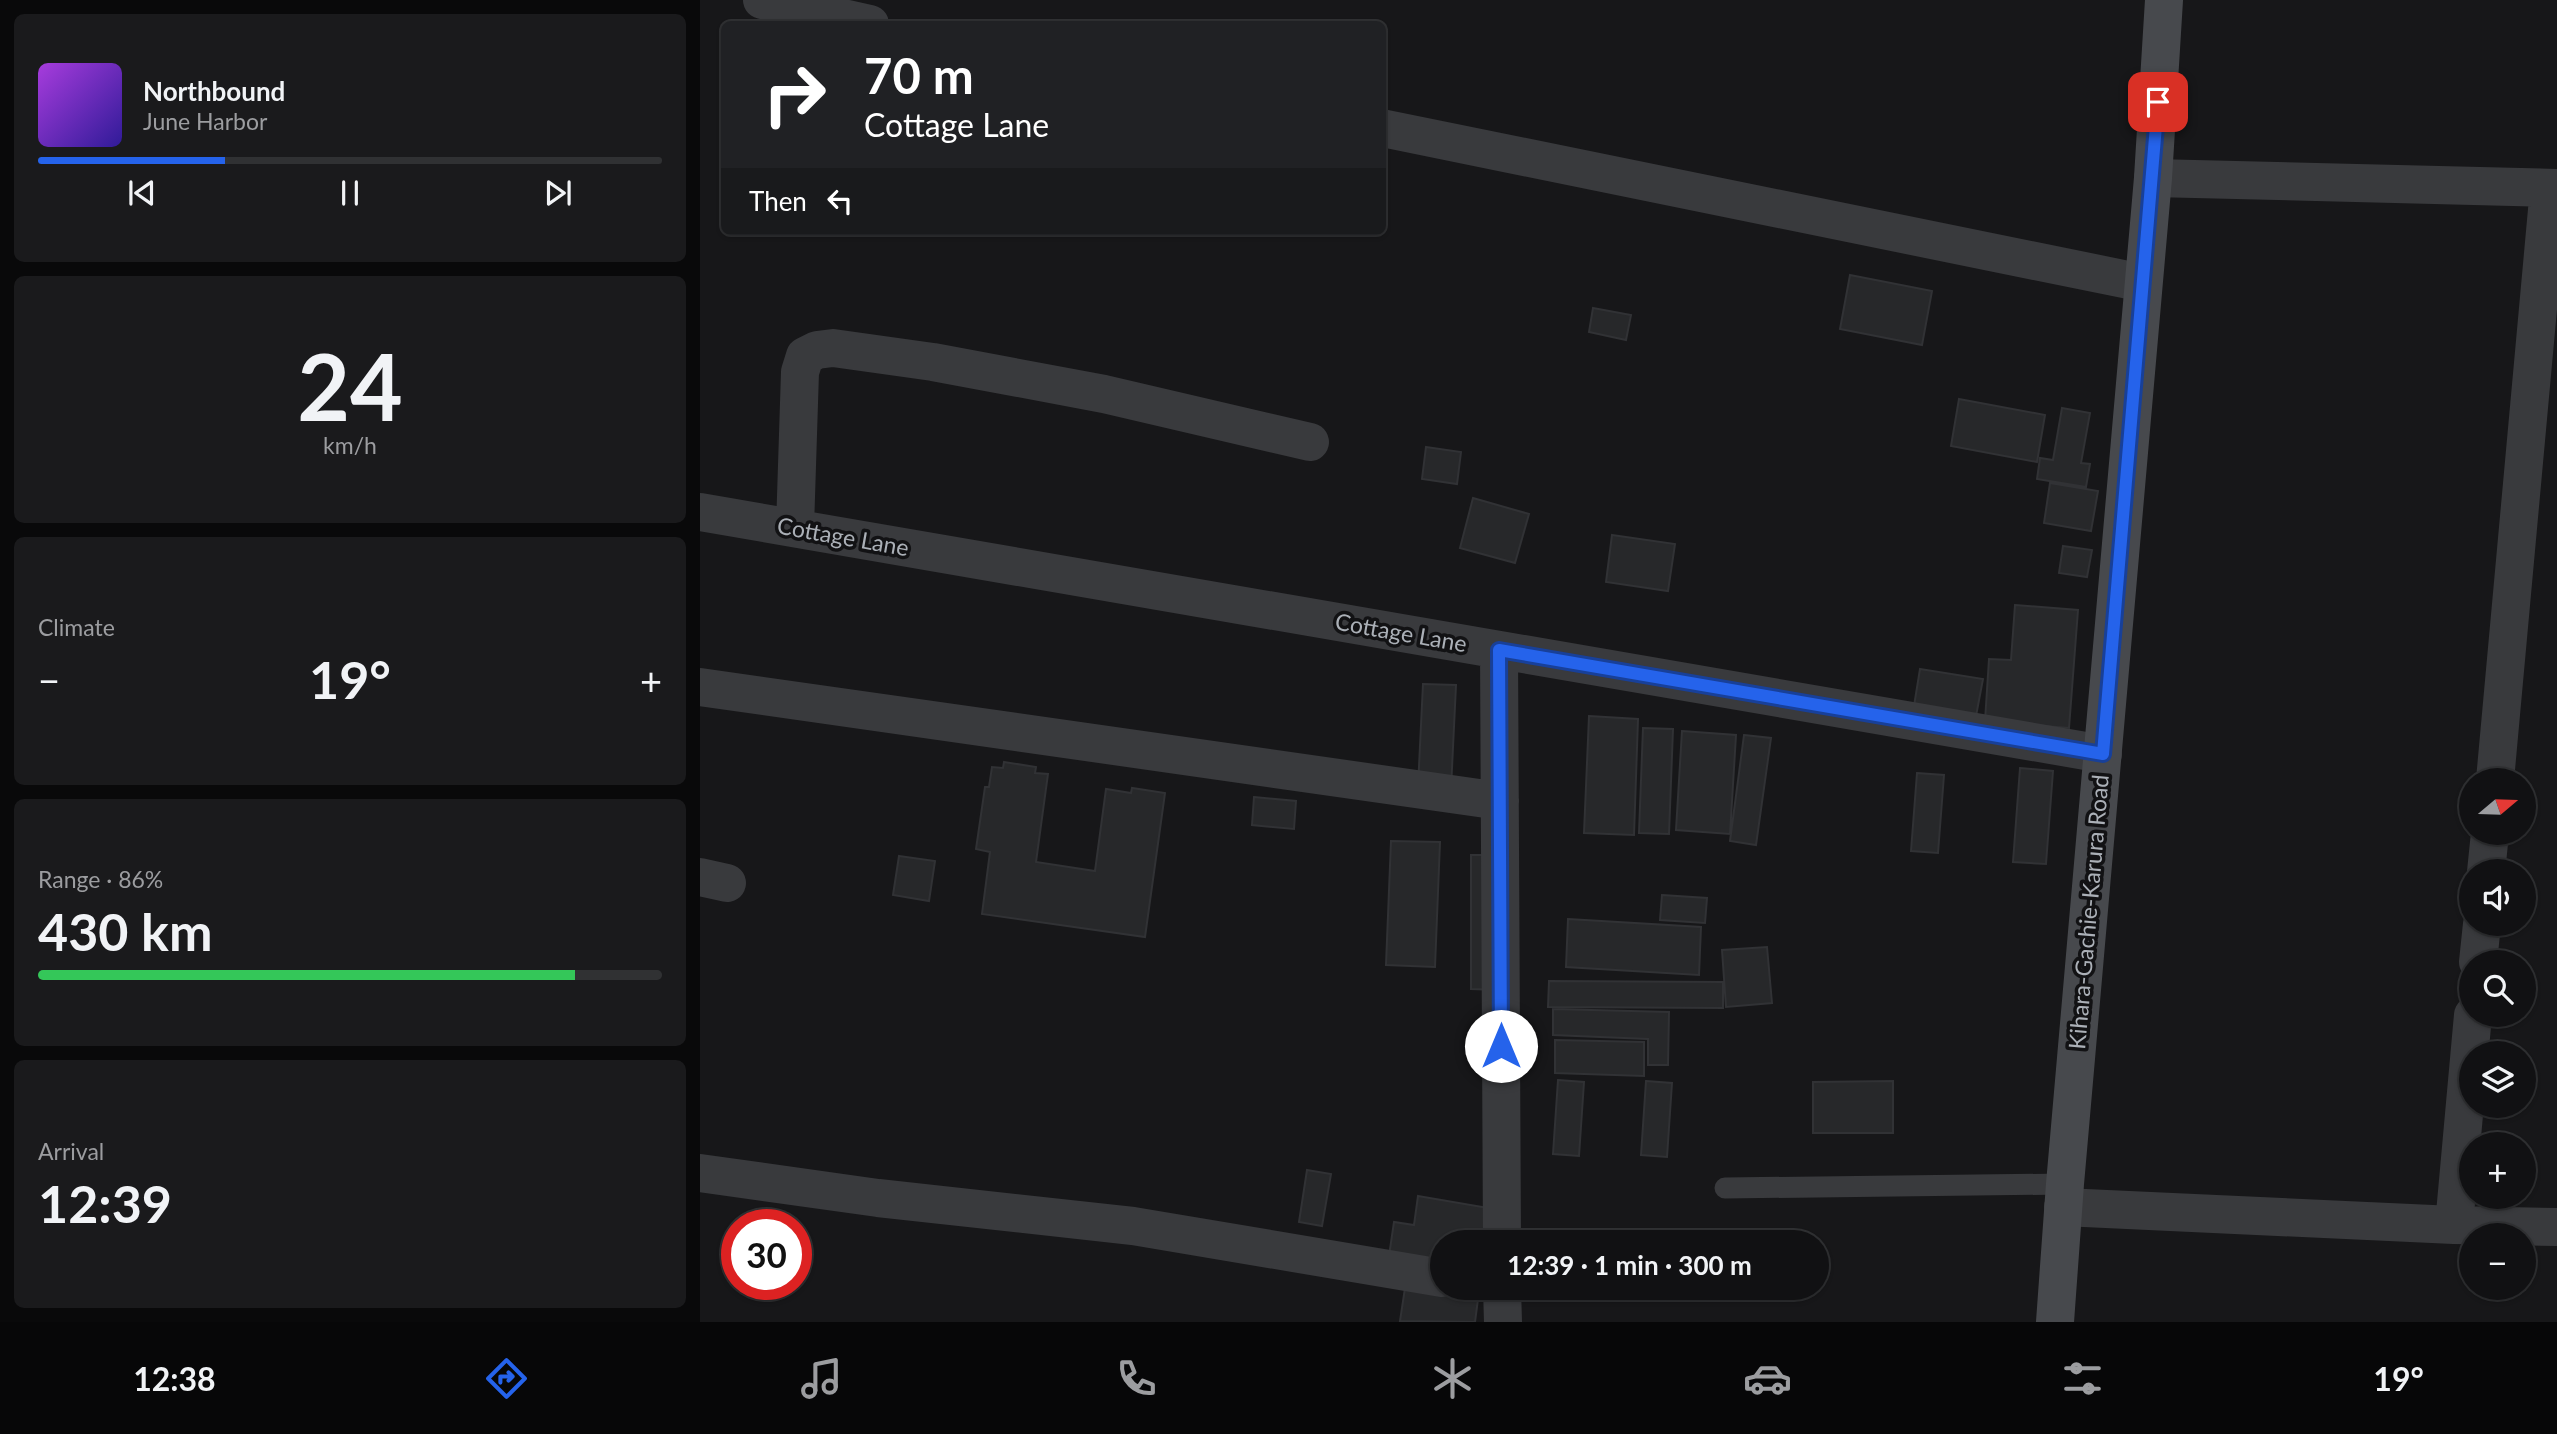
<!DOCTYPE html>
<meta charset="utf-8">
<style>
body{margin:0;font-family:Lato,sans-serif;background:#1a1a1c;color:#f1f3f6;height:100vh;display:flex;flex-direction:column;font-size:26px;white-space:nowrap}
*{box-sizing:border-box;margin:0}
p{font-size:23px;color:#9c9da0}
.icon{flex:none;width:38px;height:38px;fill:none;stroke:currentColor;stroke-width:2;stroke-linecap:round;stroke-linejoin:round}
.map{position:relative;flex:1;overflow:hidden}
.details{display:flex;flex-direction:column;gap:14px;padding:14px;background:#09090a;width:700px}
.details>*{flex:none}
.guide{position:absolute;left:21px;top:21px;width:665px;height:214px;border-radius:10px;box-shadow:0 2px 5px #0004,0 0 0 2px #303133;background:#202124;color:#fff;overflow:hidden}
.needle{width:46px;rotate:71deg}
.tools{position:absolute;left:1759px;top:768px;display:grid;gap:14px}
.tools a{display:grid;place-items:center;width:77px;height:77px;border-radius:50%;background:#111113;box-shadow:0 2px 5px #0004,0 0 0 2px #303133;font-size:35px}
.speed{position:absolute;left:21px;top:1209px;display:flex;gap:14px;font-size:35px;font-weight:700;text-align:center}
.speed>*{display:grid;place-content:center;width:91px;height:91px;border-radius:50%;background:#111113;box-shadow:0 2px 5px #0004,0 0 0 2px #303133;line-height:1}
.speed .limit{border:10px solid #d22;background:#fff;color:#111}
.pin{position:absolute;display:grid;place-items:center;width:60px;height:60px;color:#fff;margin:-30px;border-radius:14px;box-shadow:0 4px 10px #0006}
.me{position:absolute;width:77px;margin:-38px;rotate:0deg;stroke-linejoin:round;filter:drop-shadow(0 0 5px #0008)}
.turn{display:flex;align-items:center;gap:24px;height:147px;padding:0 28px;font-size:32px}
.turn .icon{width:91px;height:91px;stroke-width:2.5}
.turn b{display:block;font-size:49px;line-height:60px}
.then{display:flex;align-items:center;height:66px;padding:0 28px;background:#0003;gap:14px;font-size:26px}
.big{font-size:52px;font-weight:700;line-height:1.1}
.details .tile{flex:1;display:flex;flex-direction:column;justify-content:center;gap:10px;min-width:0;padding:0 24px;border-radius:10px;background:#1a1a1c}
.details .dial{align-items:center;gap:0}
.dial b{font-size:91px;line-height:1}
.song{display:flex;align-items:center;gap:21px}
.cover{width:84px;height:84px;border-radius:10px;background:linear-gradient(135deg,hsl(280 70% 55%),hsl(250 70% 35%))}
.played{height:7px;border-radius:4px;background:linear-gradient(90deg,#2563eb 30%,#303133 30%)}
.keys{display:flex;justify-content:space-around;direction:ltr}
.heat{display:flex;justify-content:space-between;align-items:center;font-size:38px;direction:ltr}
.charge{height:10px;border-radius:5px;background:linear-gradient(90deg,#34c759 86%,#303133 0)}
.trip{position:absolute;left:730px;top:1230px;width:399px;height:70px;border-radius:35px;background:#111113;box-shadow:0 2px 5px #0004,0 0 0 2px #303133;font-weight:700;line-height:70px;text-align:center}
.dock{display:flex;height:112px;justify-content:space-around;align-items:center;background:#070708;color:#9c9da0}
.dock .icon{width:49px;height:49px}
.dock .selected{color:#2563eb}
.dock b{font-size:32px;color:#f1f3f6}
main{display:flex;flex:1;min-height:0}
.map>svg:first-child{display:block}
.building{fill:#27282a;stroke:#313235;stroke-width:2}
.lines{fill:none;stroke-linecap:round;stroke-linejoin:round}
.lane{stroke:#393a3d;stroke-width:21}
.street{stroke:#393a3d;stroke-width:38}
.secondary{stroke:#47494d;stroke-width:38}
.route-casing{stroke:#184099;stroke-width:18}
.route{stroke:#2563eb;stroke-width:12}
.labels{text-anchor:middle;stroke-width:7;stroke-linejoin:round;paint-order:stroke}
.street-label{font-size:23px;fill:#abb0b7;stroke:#121214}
</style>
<main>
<section class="details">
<div class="tile">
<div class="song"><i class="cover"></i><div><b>Northbound</b><p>June Harbor</p></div></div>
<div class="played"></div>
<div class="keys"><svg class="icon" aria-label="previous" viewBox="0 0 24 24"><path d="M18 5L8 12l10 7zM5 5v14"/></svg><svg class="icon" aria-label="pause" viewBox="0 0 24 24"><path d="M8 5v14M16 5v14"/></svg><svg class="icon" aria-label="next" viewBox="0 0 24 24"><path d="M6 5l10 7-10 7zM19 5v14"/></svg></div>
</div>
<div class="tile dial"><b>24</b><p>km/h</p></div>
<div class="tile"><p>Climate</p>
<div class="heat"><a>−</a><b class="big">19°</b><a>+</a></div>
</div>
<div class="tile"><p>Range · 86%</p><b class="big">430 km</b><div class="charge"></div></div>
<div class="tile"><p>Arrival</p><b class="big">12:39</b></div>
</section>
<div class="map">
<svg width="1857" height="1322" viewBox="0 0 1857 1322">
<rect width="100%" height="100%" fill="#171719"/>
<path class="building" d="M1150 275 1232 291 1222 345 1140 329Z
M893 308 931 315 926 340 889 332Z
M1259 399 1345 415 1337 462 1251 446Z
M1362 408 1390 413 1381 463 1390 464 1386 487 1337 479 1340 458 1353 460Z
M726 447 761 452 757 484 722 479Z
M1350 483 1398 491 1391 531 1344 523Z
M773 498 829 514 815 563 760 548Z
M912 535 975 544 968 591 906 582Z
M1363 546 1392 550 1387 577 1359 573Z
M1315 605 1378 610 1369 728 1285 721 1289 659 1311 660Z
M1220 669 1283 679 1276 716 1214 706Z
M723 684 756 685 751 789 718 787Z
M889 716 938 719 934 835 884 833Z
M943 728 973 729 969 834 939 833Z
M982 731 1036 735 1030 834 976 830Z
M1044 735 1071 738 1056 845 1030 841Z
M304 762 336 767 335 773 348 774 336 862 395 871 406 789 431 793 432 788 465 793 445 937 282 914 290 852 276 849 285 787H289L292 767 303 768Z
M1320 768 1353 771 1346 864 1313 862Z
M1217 773 1244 775 1238 853 1211 851Z
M554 797 596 801 594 829 552 825Z
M691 841 740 842 735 967 686 965Z
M771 855H799V990L771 989Z
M199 856 235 861 229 901 193 895Z
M962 895 1007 898 1005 923 960 920Z
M868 919 1001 927 999 975 866 967Z
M1067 947 1072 1003 1026 1007 1022 950Z
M849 981 1023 982V1008L848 1007Z
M853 1009 969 1012 968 1065H948V1039L853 1035Z
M855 1040 944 1042V1076L855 1073Z
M858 1080 884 1082 879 1156 853 1154Z
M946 1081 972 1083 967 1157 941 1155Z
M1193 1081V1133H1113V1082Z
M607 1170 631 1174 622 1226 599 1222Z
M718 1196 800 1210 795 1242H742V1265L689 1256 694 1222 714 1225Z
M705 1288 778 1299 775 1322 700 1321Z"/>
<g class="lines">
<path class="lane" d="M1025 1188 1365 1184"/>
<path class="street" d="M62 0 170 24
M682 128 1443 283
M1453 178 1857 188
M0 512 1403 754
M95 528 100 372 105 356 117 350 133 348 233 362 404 394 610 442
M799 650 802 1242
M0 687 800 801
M1795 780 1849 188
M1786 872 1790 833
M0 877 27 883
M1778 962 1782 924
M0 1173 178 1198 433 1226 742 1278
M1363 1207 1754 1225 1857 1227
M1754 1225 1773 1015
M802 1288 803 1322"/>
<path class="secondary" d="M1355 1322 1365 1184 1453 178 1464 0"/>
</g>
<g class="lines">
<defs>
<path id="route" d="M801 1046 799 650 1403 754 1458 102"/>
</defs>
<use href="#route" class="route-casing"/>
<use href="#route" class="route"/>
</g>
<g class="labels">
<g class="street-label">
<text transform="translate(143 537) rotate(10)" y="8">Cottage Lane</text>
<text transform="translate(701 633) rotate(10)" y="8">Cottage Lane</text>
<text transform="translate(1389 912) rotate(-85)" y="8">Kihara-Gachie-Karura Road</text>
</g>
</g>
</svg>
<div class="tools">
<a><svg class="needle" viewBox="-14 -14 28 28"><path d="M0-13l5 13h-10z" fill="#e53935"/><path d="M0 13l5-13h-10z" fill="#9c9da0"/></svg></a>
<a><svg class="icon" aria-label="sound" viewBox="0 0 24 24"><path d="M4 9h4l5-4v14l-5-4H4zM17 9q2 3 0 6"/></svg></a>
<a><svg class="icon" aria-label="search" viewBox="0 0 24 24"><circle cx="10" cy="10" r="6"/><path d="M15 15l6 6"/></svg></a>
<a><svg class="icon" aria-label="layers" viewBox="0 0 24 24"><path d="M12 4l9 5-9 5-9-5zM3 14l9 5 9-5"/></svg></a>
<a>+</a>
<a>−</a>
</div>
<div class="speed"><div class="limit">30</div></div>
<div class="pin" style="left:1458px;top:102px;background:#d93025"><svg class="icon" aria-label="arrive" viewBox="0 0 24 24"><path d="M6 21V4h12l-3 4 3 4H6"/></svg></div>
<svg class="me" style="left:801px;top:1046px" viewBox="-20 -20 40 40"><circle r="19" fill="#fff"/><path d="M0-13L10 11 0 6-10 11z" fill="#2563eb"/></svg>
<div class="trip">12:39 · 1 min · 300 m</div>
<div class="guide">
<div class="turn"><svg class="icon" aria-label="right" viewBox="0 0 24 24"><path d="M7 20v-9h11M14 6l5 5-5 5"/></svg><div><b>70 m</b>Cottage Lane</div></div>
<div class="then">Then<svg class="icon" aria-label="left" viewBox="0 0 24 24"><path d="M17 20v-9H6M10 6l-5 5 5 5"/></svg></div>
</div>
</div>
</main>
<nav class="dock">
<b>12:38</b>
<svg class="icon selected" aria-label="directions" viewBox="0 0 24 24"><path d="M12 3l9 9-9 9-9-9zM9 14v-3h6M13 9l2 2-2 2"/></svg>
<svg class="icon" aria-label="music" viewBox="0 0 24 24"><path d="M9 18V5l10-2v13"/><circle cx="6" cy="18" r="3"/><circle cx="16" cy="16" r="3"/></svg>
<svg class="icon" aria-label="phone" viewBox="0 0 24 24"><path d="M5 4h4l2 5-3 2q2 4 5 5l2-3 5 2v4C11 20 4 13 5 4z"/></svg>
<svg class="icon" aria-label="climate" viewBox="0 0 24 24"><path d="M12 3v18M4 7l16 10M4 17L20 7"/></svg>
<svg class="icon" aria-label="car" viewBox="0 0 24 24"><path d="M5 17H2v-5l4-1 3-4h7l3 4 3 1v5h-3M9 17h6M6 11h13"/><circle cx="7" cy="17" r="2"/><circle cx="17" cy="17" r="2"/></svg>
<svg class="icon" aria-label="filters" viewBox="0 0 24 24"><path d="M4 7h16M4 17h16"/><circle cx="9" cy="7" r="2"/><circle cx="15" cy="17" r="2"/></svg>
<b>19°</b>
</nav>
